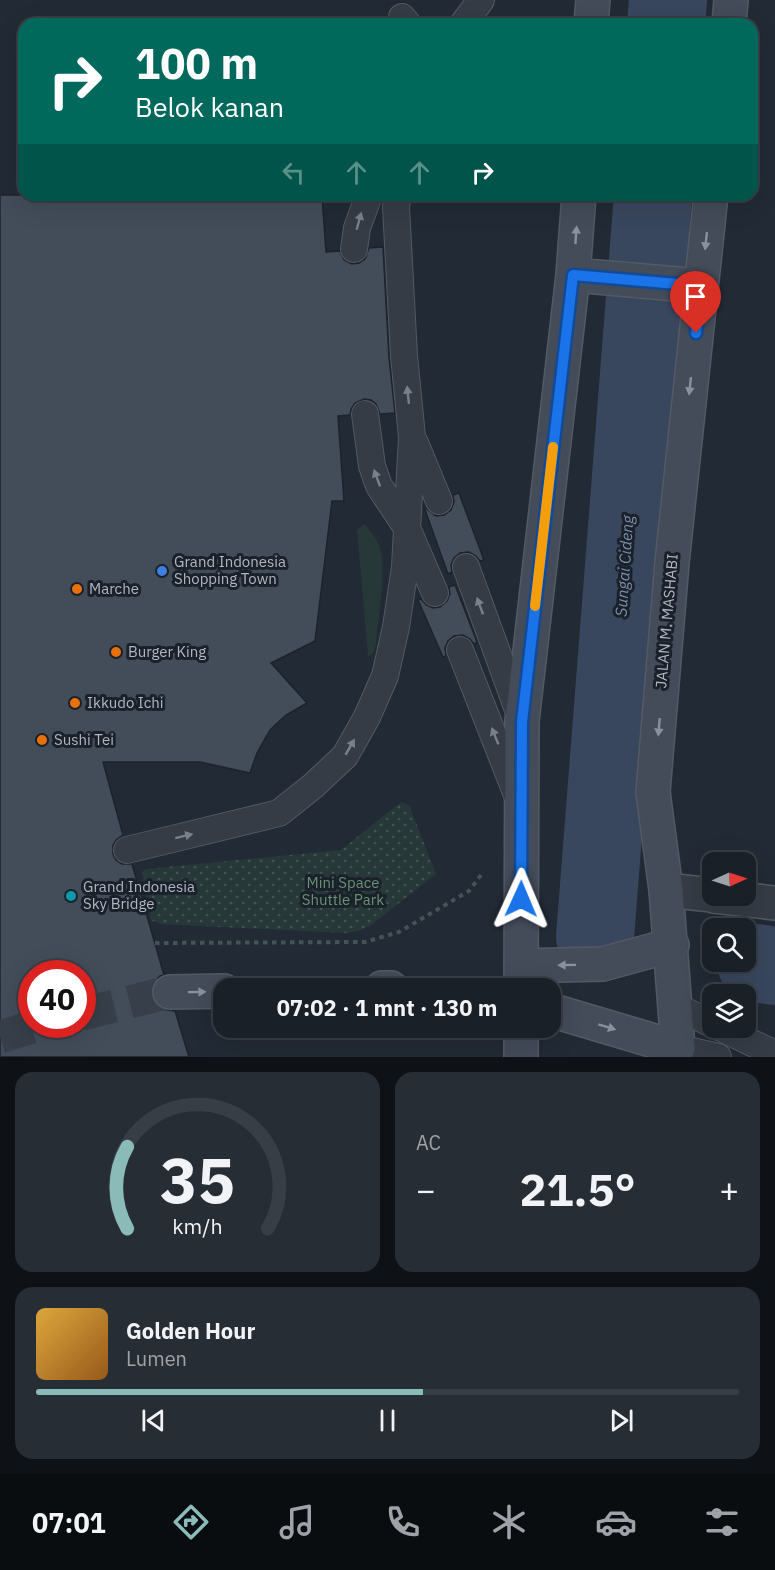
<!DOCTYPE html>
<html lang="id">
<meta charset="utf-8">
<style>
body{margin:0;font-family:"IBM Plex Sans",sans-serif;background:#272d34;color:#f1f3f6;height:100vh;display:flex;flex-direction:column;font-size:22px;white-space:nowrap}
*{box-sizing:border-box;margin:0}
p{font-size:20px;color:#9fa3a8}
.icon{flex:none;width:33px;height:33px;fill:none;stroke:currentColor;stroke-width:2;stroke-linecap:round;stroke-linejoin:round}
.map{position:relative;height:1057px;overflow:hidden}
.details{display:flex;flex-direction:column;gap:15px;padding:15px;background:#0e1216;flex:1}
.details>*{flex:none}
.top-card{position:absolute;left:18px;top:18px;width:740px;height:183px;border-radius:18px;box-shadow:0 6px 24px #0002,0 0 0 2px #383e45;background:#00695c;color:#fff;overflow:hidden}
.needle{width:39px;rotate:87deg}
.buttons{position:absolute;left:702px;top:852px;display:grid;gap:12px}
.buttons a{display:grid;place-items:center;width:54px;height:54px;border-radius:12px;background:#1a2028;box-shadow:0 6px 24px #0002,0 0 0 2px #383e45;font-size:30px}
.speed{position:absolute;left:18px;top:960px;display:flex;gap:12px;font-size:30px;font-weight:700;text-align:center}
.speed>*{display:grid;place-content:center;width:78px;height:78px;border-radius:50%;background:#1a2028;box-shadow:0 6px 24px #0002,0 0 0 2px #383e45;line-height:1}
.speed .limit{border:9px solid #d22;background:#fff;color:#111}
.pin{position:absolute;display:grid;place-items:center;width:51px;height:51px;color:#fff;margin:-62px -26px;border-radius:50% 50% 50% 0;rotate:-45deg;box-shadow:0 0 6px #0007}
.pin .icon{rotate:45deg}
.me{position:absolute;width:66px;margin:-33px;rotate:1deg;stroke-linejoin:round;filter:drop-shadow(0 0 4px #0008)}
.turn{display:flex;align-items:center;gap:21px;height:126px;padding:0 18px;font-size:27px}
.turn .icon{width:78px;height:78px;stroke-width:2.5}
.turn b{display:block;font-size:42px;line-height:51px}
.lanes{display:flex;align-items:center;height:57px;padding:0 18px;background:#0003;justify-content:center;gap:30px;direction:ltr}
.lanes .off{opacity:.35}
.big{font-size:45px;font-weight:800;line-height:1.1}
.details .widget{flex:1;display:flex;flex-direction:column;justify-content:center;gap:9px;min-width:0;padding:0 21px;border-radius:18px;background:#272d34}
.details .dial{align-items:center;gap:0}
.dial svg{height:156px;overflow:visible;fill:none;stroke:#383e45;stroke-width:7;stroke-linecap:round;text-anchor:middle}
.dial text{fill:#f1f3f6;stroke:none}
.song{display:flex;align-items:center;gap:18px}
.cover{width:72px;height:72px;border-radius:9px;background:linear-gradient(135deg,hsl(40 70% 55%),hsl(30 70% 35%))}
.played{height:6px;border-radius:3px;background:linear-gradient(90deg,#8bbbb9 55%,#383e45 55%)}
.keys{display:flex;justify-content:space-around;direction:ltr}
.heat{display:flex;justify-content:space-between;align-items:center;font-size:33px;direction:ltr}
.details .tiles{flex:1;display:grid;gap:15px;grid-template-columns:1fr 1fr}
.widget:last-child{grid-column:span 2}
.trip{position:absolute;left:213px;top:978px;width:348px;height:60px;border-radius:18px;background:#1a2028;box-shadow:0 6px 24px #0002,0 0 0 2px #383e45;font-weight:800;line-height:60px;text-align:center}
.tabs{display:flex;height:96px;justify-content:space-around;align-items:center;background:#0a0d10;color:#9fa3a8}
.tabs .icon{width:42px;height:42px}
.tabs .on{color:#8bbbb9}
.tabs b{font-size:27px;color:#f1f3f6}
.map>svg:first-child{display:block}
.green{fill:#273838}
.park{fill:url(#park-dots)}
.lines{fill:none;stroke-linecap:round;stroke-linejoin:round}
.river{stroke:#39475e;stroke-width:78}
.building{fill:#434d5a;stroke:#1d232d;stroke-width:1.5;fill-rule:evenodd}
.secondary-tunnel{stroke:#373f4a;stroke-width:33;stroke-dasharray:33 16;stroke-linecap:butt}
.lane-casing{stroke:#535a64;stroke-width:28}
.street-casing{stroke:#535a64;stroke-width:36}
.secondary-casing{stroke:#535a64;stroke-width:36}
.path{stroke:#435356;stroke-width:4;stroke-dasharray:4.5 4.5;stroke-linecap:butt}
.lane{stroke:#353c46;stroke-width:26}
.street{stroke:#353c46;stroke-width:33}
.secondary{stroke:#444b59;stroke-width:33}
.oneway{fill:#79808b}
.oneway2{fill:#8a919e}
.route-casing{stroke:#114b97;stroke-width:15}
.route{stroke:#1a73e8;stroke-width:10}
.slow{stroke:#f59e0b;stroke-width:10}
.shop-dot{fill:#3f7fe0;stroke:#1b212b;stroke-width:2}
.food-dot{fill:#e8710a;stroke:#1b212b;stroke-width:2}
.culture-dot{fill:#0f9aa8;stroke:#1b212b;stroke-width:2}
.labels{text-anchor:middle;stroke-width:6;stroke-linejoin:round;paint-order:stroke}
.poi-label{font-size:15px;fill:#b0b7c3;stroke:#1b212b;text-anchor:start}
.street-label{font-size:15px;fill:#b0b7c3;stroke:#1b212b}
.park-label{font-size:15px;fill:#699173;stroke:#1b212b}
.water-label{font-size:16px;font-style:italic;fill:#7a8ea9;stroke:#1b212b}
</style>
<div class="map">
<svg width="775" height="1057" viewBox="0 0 775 1057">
<defs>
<pattern id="park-dots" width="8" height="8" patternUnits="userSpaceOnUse" patternTransform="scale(1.5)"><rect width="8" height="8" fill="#273838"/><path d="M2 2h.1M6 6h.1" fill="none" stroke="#445353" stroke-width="1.8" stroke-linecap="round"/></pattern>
</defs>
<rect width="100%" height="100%" fill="#222a35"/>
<path class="green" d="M364 524C371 531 377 539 380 548 387 571 378 619 376 644L373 654 368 656 357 530Z"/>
<path class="park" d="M401 802 409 805 436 874 370 926 358 931 346 933 160 924 151 920 142 872 146 869 341 850Z"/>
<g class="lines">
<path class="river" d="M666 24 668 0
M595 937 653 195
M756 963 775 966"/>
</g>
<path class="building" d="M0 195H322L326 252 340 251 344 260 352 264 359 263 365 259 369 248 383 247 389 357 395 413 380 414 376 404 371 400 364 399 355 403 351 409 350 415 338 416 344 501H332L315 641 271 663 307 703 286 715 270 730 257 753 250 773 200 762H103L123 835 117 839 113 845V854L116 860 122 864H132L164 975 160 976 153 983 151 993 154 1001 161 1009 175 1011 189 1057H0ZM32 974H82V1024H32Z
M459 493 484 560 480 561 476 556 469 552 460 553 454 558 451 565 452 572 448 574 424 507 436 516 444 515 451 510 454 502 453 495Z
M455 585 477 642 474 644 470 639 463 635 454 636 448 641 445 648 446 656 443 657 418 600 421 599 426 605 433 608 440 607 447 601 450 594 449 587Z"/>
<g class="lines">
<path class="secondary-tunnel" d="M82 1014 170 992
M0 1037 42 1024"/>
<defs>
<path id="lane" d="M402 17 408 24
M463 24 481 0
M354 249 357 228 369 195
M365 414 372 466 379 486 407 528 435 593
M415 443 439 501
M466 567 521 718
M460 650 517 795
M127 850 279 813 313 786 345 756 367 717 385 676 396 627 405 567 412 437 404 356 396 207 398 195
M675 1006 712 1024
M721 1028 775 1054
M678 1048 718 1057"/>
<path id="street" d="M666 890 712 895
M714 896 775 903"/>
<path id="secondary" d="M591 24 593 0
M729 24 731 0
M573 275 701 286
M521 966 603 964 672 945
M382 988H391
M521 988 522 721 573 275 579 195
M170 992 224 991
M550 1010 678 1048 666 890 653 792 672 563 711 195
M521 1028V1057"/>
</defs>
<use href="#lane" class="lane-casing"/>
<use href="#street" class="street-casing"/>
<use href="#secondary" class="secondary-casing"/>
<path class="path" d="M155 943 365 942 399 932 469 891 481 875"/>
<use href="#lane" class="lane"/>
<use href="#street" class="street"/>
<use href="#secondary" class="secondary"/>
</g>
<defs><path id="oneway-solid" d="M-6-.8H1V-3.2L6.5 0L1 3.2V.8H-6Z" transform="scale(1.5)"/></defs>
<g class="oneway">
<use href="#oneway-solid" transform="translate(359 221) rotate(-75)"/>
<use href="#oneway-solid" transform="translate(408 395) rotate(-96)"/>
<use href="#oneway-solid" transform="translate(377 478) rotate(-110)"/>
<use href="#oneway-solid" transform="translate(480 606) rotate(-110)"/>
<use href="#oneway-solid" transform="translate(495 736) rotate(-112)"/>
<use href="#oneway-solid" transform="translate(350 747) rotate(-60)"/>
<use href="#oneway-solid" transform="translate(184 836) rotate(-14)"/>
</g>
<g class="oneway2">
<use href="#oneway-solid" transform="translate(576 235) rotate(-86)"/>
<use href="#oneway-solid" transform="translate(706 241) rotate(96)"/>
<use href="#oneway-solid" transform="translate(690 386) rotate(96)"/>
<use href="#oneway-solid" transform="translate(659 727) rotate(95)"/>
<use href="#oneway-solid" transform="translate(567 965) rotate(179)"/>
<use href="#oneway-solid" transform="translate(197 992) rotate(-1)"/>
<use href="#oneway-solid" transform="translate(607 1027) rotate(17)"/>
</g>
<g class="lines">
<defs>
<path id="route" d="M521 899 522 722 573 275 701 286 696 333"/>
</defs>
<use href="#route" class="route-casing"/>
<use href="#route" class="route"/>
<path class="slow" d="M535 606 553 447"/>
</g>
<circle class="shop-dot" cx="162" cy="571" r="6"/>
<g class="food-dot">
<circle cx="77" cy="589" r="6"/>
<circle cx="116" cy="652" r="6"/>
<circle cx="75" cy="703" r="6"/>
<circle cx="42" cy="740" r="6"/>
</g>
<circle class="culture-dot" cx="71" cy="896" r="6"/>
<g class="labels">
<g class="poi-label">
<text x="174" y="567">Grand Indonesia<tspan x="174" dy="17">Shopping Town</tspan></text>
<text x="89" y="594">Marche</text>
<text x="128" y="657">Burger King</text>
<text x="87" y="708">Ikkudo Ichi</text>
<text x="54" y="745">Sushi Tei</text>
<text x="83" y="892">Grand Indonesia<tspan x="83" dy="17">Sky Bridge</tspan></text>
</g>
<g class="street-label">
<text transform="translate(667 621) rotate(-85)" y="5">JALAN M. MASHABI</text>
</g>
<g class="park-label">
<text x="343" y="888">Mini Space<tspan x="343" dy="17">Shuttle Park</tspan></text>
</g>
<g class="water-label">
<text transform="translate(624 566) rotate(-86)" y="6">Sungai Cideng</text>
</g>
</g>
</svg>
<div class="buttons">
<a><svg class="needle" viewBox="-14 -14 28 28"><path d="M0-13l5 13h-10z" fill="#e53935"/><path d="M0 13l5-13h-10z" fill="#9fa3a8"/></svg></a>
<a><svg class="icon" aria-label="search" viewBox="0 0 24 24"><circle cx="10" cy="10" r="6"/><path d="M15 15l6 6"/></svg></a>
<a><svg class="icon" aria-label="layers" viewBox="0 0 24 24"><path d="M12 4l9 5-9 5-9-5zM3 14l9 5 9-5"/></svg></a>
</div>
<div class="speed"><div class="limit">40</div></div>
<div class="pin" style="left:696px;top:333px;background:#d93025"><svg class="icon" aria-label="arrive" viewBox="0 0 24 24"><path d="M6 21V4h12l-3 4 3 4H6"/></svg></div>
<svg class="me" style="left:521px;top:899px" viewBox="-20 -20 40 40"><path d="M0-17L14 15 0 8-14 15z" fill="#1a73e8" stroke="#fff" stroke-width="4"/></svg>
<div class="trip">07:02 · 1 mnt · 130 m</div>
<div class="top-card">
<div class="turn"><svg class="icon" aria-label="right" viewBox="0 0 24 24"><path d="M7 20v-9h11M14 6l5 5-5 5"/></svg><div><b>100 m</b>Belok kanan</div></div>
<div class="lanes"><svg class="icon off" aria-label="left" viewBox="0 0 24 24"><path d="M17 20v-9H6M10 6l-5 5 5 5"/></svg><svg class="icon off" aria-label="ahead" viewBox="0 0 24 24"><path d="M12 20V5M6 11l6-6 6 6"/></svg><svg class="icon off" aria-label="ahead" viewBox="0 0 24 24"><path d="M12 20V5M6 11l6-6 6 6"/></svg><svg class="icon" aria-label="right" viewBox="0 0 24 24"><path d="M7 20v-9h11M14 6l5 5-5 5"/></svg></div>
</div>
</div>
<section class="details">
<div class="tiles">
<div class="widget dial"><svg viewBox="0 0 100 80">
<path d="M14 69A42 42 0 1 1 86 69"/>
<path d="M14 69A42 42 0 0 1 14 27" stroke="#8bbbb9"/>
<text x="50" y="56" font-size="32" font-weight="700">35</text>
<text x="50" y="72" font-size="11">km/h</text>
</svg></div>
<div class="widget"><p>AC</p>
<div class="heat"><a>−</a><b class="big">21.5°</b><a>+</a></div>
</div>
<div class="widget">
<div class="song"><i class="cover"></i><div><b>Golden Hour</b><p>Lumen</p></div></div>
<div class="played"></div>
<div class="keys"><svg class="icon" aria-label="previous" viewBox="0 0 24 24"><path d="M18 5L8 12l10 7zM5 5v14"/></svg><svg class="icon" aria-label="pause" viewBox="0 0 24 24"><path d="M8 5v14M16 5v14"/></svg><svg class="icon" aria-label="next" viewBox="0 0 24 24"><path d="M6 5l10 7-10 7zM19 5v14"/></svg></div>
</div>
</div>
</section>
<nav class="tabs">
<b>07:01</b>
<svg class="icon on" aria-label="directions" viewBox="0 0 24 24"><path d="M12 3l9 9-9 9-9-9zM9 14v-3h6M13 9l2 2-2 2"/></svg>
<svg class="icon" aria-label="music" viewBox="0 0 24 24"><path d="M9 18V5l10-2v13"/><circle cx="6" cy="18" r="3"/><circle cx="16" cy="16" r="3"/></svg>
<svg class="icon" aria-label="phone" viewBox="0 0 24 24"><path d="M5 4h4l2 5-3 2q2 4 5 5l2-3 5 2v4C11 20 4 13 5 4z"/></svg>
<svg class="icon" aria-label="climate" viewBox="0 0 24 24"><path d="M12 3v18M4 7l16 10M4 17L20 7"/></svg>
<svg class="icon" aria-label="car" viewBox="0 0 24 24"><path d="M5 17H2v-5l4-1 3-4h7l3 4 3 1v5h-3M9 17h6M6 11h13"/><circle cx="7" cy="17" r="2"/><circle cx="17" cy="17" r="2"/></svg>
<svg class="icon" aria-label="filters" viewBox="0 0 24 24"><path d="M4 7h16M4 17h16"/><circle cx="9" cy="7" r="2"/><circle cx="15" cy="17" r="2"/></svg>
</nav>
